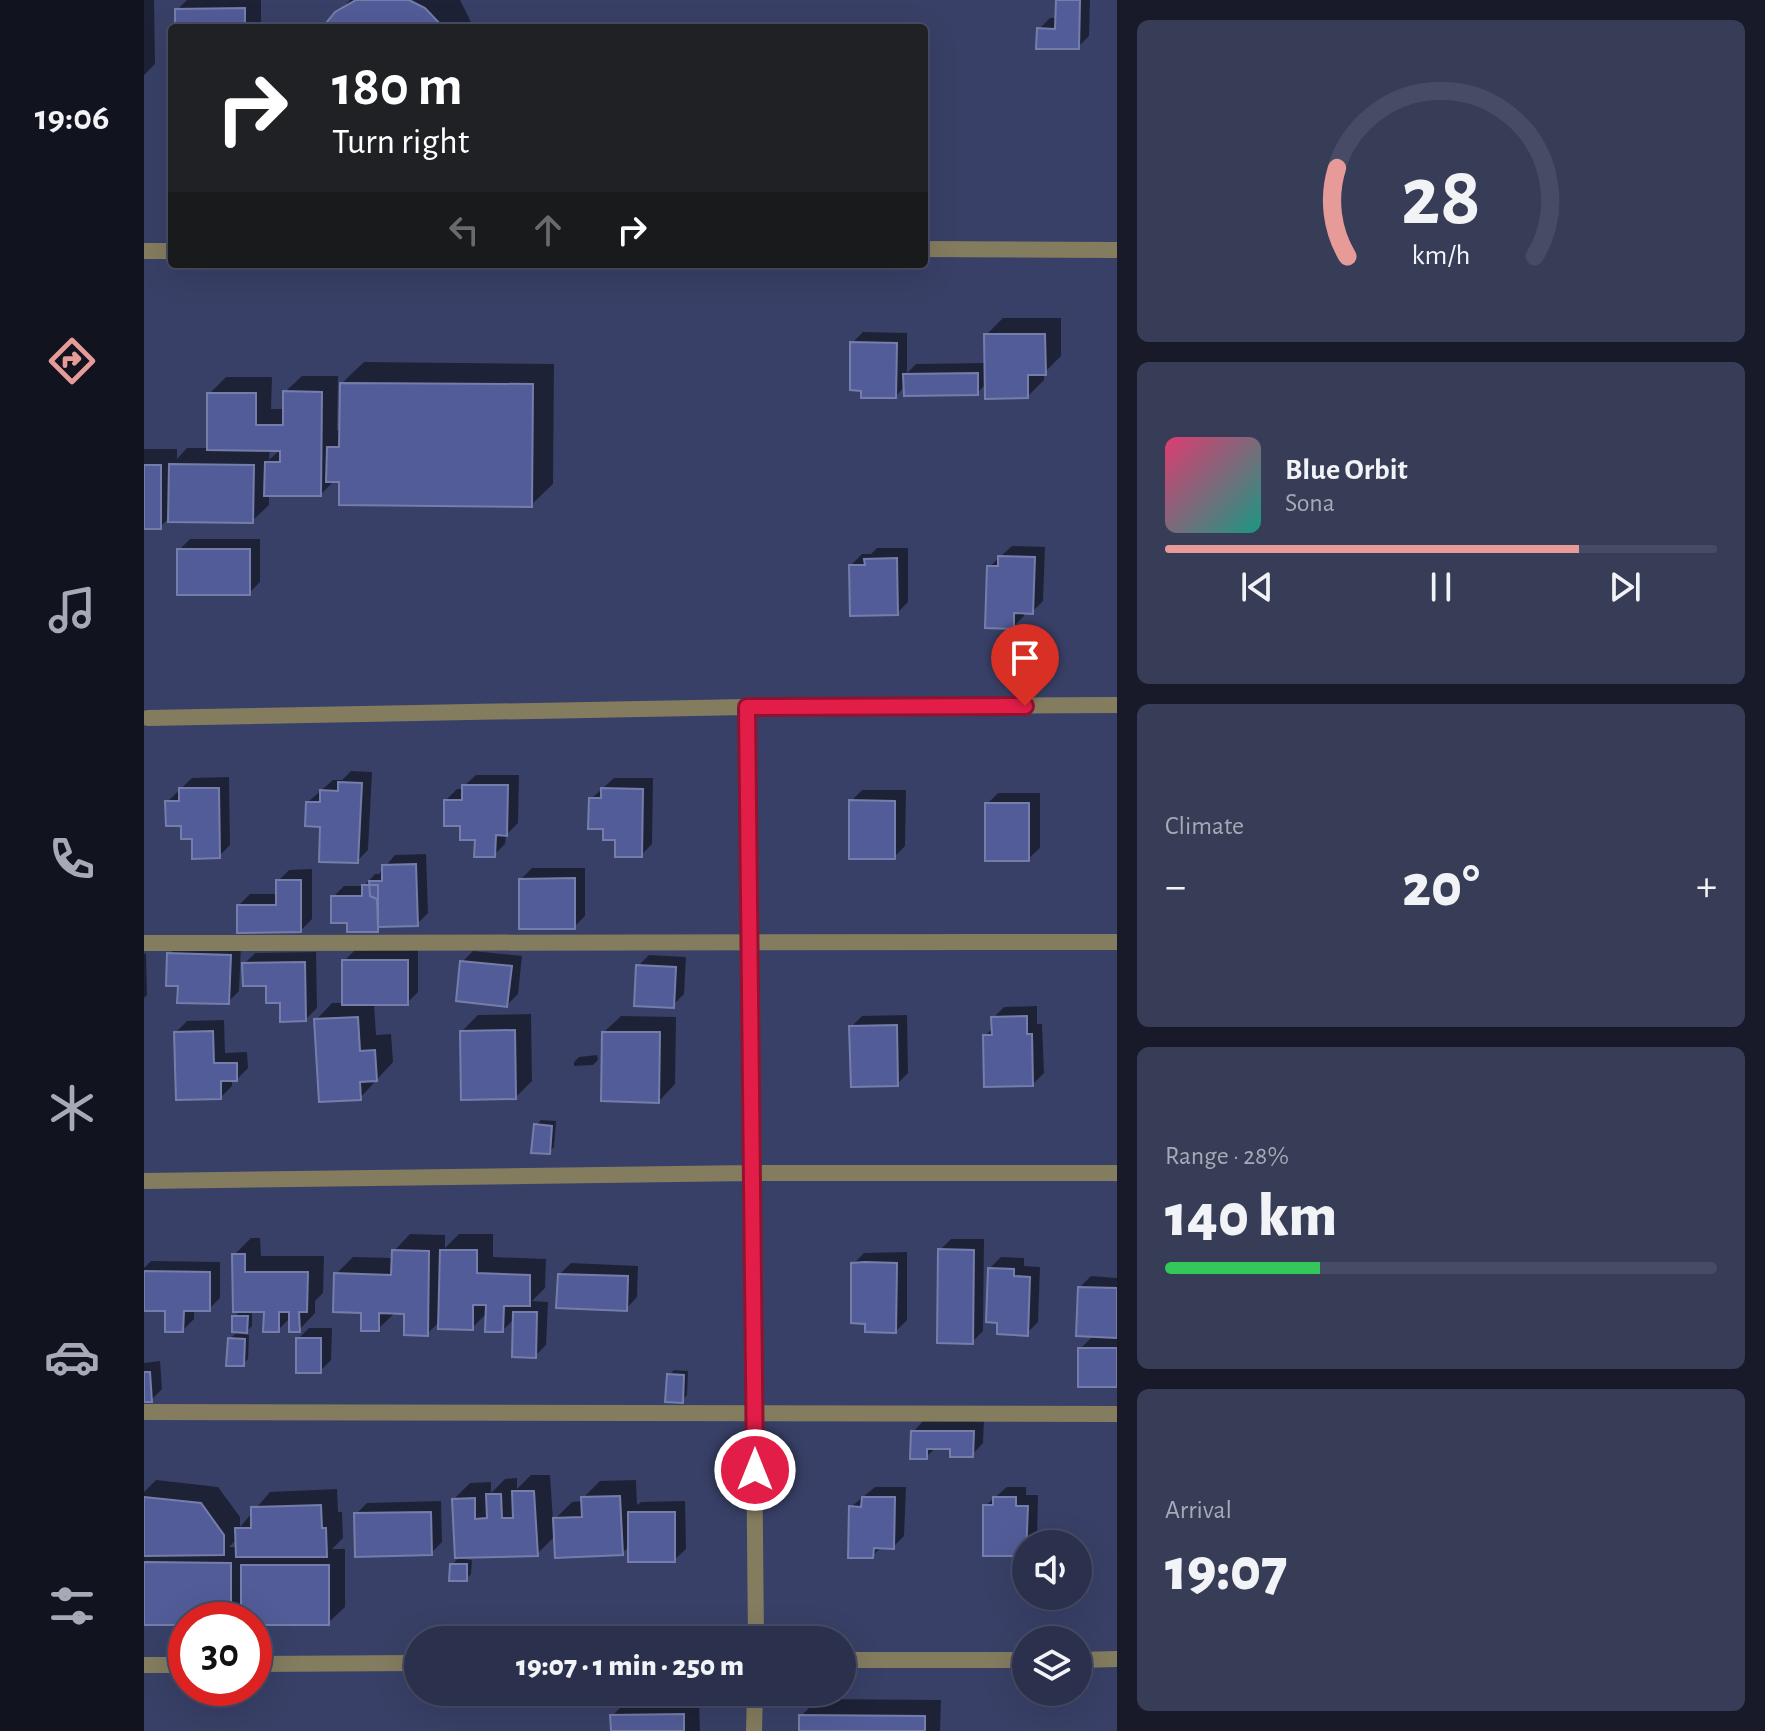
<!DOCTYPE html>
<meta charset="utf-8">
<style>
body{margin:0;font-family:"Alegreya Sans",sans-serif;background:#373c57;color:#f1f3f6;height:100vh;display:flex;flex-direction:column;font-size:30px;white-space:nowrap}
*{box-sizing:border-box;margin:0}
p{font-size:26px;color:#a6a9b6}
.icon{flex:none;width:44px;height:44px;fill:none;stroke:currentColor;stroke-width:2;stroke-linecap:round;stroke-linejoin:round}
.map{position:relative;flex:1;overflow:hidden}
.sheet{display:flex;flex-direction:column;gap:20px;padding:20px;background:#181a2a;width:648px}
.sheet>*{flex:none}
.banner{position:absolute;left:24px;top:24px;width:760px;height:244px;border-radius:8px;box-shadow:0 8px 32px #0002,0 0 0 2px #474b65;background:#202124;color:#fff;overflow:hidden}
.buttons{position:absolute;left:868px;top:1530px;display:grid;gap:16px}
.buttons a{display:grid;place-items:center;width:80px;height:80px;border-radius:50%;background:#2b304d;box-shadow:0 8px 32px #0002,0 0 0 2px #474b65;font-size:40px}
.speed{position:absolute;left:24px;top:1602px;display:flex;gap:16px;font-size:40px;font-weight:700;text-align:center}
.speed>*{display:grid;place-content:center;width:104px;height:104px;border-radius:50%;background:#2b304d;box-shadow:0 8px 32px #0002,0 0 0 2px #474b65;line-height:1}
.speed .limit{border:12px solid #d22;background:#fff;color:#111}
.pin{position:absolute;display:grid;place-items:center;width:68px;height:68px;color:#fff;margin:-82px -34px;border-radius:50% 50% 50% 0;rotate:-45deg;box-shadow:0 0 8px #0007}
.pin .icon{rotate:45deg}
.me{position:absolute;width:88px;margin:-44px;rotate:0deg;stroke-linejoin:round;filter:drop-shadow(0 0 6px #0008)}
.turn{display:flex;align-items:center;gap:28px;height:168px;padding:0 32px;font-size:36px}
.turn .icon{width:104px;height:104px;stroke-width:2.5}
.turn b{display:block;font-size:56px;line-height:68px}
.lanes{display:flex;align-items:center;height:76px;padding:0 32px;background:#0003;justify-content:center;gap:40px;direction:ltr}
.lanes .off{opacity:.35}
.big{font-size:60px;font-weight:800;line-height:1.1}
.sheet .tile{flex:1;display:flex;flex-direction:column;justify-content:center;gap:12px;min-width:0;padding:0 28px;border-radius:12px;background:#373c57}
.sheet .dial{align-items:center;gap:0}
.dial svg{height:208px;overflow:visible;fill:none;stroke:#474b65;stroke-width:7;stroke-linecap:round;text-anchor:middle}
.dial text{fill:#f1f3f6;stroke:none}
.song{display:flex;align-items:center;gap:24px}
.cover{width:96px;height:96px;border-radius:12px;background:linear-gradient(135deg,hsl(340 70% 55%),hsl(170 70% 35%))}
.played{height:8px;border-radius:4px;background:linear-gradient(90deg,#e69b98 75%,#474b65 75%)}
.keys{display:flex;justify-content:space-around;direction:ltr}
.heat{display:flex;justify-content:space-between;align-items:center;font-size:44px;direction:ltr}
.charge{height:12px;border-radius:6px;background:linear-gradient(90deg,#34c759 28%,#474b65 0)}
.trip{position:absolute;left:260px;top:1626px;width:452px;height:80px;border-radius:40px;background:#2b304d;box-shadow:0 8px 32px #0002,0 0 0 2px #474b65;font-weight:800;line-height:80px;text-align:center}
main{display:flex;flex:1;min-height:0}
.tabs{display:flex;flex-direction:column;width:144px;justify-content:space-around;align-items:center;background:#11131f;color:#a6a9b6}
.tabs .icon{width:56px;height:56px}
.tabs .current{color:#e69b98}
.tabs b{font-size:36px;color:#f1f3f6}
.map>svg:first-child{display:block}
.shadow{fill:#0007;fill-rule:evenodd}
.building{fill:#525c98;stroke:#757eaa;stroke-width:2}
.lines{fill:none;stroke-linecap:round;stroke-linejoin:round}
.minor{stroke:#847c5f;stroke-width:16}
.route-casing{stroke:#92132f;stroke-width:20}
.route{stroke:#e11d48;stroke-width:14}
</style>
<main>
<nav class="tabs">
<b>19:06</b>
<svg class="icon current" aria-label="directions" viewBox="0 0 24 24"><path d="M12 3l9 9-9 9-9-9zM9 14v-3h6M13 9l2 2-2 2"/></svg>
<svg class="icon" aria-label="music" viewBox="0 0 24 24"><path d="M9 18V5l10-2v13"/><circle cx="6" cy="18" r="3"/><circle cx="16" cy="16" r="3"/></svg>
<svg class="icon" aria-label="phone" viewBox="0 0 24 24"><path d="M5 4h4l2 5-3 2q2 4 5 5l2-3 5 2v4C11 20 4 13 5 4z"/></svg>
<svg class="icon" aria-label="climate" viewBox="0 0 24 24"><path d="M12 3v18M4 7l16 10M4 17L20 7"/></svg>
<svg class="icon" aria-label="car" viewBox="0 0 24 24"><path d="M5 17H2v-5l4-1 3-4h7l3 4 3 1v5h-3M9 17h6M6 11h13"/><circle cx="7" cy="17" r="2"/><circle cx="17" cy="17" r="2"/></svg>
<svg class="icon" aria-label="filters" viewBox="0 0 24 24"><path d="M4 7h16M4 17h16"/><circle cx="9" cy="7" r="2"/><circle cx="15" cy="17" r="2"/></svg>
</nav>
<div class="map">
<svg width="973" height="1731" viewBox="0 0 973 1731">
<rect width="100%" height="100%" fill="#394067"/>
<path class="shadow" d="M0 0H10L11 64 0 75Z
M43 0H117V28H33V10Z
M206 0H316L330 28H181Z
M914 0H946L945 36 934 47 895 29 906 18H913Z
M859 318H917V356L900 373V380L884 396 843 383 833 393 761 386 752 396 708 343 719 332 763 333V373L772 364 843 363 842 335Z
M220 362 410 364 409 484 387 505 191 480 177 494H125V505L108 521 26 517 16 527H0V449H33V459L43 448H65V394L82 377H128L127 409H141V392L158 376H194L193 430H197L198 383ZM126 449H137L125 460Z
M46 539H116V582L105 593 35 550Z
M868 546 901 547 899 601 888 612H880V616L869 627 845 567Z
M733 548H764V602L753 613 707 565 718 554H727Z
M207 771 228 772 224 850 213 861 179 826 164 802 189 780H198Z
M332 775H375L374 823 362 835 361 844 350 855 318 824 302 800 313 789H320V786Z
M85 777 86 845 75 856 50 837 23 802 48 778Z
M470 778H509L508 844 497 855 461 827 447 799Z
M718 790H762L761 846 750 857 707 801Z
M854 793H896V848L884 859 843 804Z
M282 854 284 913 273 924 238 925 233 930 205 921 189 897 200 886H220L231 874H235L251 855Z
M388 868H441V916L430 927 377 879Z
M168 869V919L157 930 95 905 106 894H134V881L145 870Z
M36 943 97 945 95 991 84 1002 36 984 25 954Z
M211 950H274V992L263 1003H230L232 1035 247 1034 249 1062 216 1098 172 1020 188 1003H200V961Z
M329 951 378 956 374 994 363 1005 318 962Z
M172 952 173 1008 162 1019 100 964 111 953Z
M2 953 3 995 0 998V954Z
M505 955 542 957 540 994 529 1005 494 966Z
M893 1006V1024H898L900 1073 889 1084 841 1036 849 1028V1018L860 1007Z
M387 1014 388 1081 371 1098 318 1031 334 1015Z
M763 1015 764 1073 753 1084 707 1027 718 1016Z
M477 1016 532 1017 531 1084 515 1101 460 1032Z
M80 1020 81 1053 103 1052 104 1068 93 1079H88V1086L77 1097 32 1032 43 1021Z
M453 1055 454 1060 449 1065 430 1066V1062L435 1057Z
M397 1120 412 1121 410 1147 405 1152 392 1125Z
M266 1234 301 1235V1248L315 1234H349V1257L402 1259 401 1288 388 1301 404 1302 402 1345 391 1356 371 1318 359 1330 344 1312 328 1328 297 1320 283 1334 262 1312H252L234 1329 192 1274 209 1257 250 1258V1251Z
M107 1238H116L117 1256H180L179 1293 171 1301V1313L155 1330 147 1317 134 1330 122 1310H108V1326L103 1331 90 1317 97 1310 90 1255Z
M807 1239H840L839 1331 828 1342 796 1250Z
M763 1252V1320L752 1331 709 1264 720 1253Z
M857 1257 880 1258V1266L896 1267 894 1322 883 1333 846 1268Z
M7 1261 76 1262V1298L65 1309H50V1319L39 1330 23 1309H0V1268Z
M427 1263 494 1266 493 1297 482 1309 416 1274Z
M947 1276 973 1278V1385L936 1349 950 1335 936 1287Z
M165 1328H188L187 1360 176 1371 154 1339Z
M92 1333 105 1335 104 1359 99 1364 86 1339Z
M16 1361 18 1389 7 1400H0V1363Z
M530 1370 544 1371 543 1395 538 1400 525 1375Z
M780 1420H840L839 1443 828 1455 808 1447H793L782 1457 769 1432Z
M387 1475H406L409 1521 428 1502 440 1501 439 1498 456 1481 492 1480 493 1505 497 1502 541 1501 542 1549 530 1560 486 1546 478 1553 412 1535 393 1554 313 1556 310 1499 326 1483 347 1482V1493L361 1479 373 1478V1489Z
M12 1480 74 1487 96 1517V1527L126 1492 193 1489 194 1512H198L199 1538 188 1549H201V1607L184 1623H110V1620H99V1611L90 1620 0 1623V1492ZM93 1539V1547H85Z
M731 1487H762L760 1536 749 1547H738L728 1556 707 1507Z
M863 1487H882V1495H894L893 1544H882L841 1506Z
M297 1501 298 1542 287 1553 212 1514 223 1503Z
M314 1558 328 1560 327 1574 322 1579 308 1565Z
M485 1699H555L556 1731H469L468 1716Z
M674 1699 797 1700 796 1731H657V1716Z"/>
<path class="building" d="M212 0H265L281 8 300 28H178L191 12Z
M912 0H936L935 49H892L893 28 911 29Z
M101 8V28H31V9Z
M840 334H901L902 375H884V398L841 399Z
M706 342 753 343 752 398H717V391L706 390Z
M834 373V395L760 396 759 374Z
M196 383 389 384 388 507 195 505V482H182L183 447H195Z
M139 391 178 392 177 496H120L121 462H136V451L63 450V393H112V425H139Z
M25 464 110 465 109 523 24 522Z
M0 465H17V529H0Z
M33 549H106V595H33Z
M854 556 891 557 889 614 870 613V629L841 628 843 566H854Z
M753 558 754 615 706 616 705 565H721L720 559Z
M194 782 218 783 214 863 175 862 176 827 161 826 162 802H176V790L194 791Z
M318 785H364L363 836 352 835 351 857H330L331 840H316V826H300V800H318Z
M35 788H75L76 858 48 859V839H37V826H22L21 801H35Z
M457 788 499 789 498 857H471V840H459V829H444L445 798H457Z
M705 800 751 801V859H705Z
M841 803H885V861H841Z
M272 864 274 926 234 927 233 899 226 896 225 881H238V865Z
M431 878V929H375V879Z
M132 880H157V932L93 933V905H132Z
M218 885H234V932H203V923H187V896H218Z
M23 953 87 955 85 1004 33 1003 34 986H22Z
M198 960H264V1005H198Z
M316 961 368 966 363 1007 312 1001Z
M161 962 162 1021 136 1022V1003H122V986H99L98 963Z
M492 965 532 967 530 1008 490 1006Z
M883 1016V1034H888L889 1086 840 1087 839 1035H848L847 1017Z
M214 1017 216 1051 231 1050 233 1081 216 1082 217 1100 175 1102 170 1019Z
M753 1025 754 1086 707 1087 705 1026Z
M371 1030 372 1099 317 1100 316 1031Z
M69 1031 70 1063H93V1081H77V1099L32 1100 30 1032Z
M458 1032H516L515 1103 457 1101Z
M390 1124 408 1126 406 1154 387 1153Z
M794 1249 830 1250 829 1344 793 1343Z
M248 1250 285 1251 284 1336 260 1335V1314L235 1313V1331H217V1313L189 1312 190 1273 247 1275Z
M296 1250H333V1273L386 1275V1306H360L359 1332H341L342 1305H329V1330L294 1329Z
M88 1254H101V1272H164L163 1312H155L156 1332H145V1312H135V1332H119L120 1312H89Z
M721 1262 753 1263 752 1333 721 1332V1324L707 1323V1263Z
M844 1268 870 1269V1276L886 1277 884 1336 853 1334V1323L842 1322Z
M0 1271 66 1272V1311H40L39 1332H21V1311H0Z
M414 1274 484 1276 483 1311 412 1308Z
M934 1287 973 1288V1338L932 1336Z
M369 1312H393L392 1358 368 1357Z
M88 1316H104L103 1333 88 1332Z
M84 1338 101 1339 100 1366H82Z
M152 1338H177V1373H152Z
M934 1348H973V1387H934Z
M0 1372H6L8 1402H0Z
M523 1374 540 1375 539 1403 521 1402Z
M767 1431H830L829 1457H806V1449H783V1459H766Z
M368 1491H390L394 1556 311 1558 308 1499 331 1498V1519L343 1518 342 1494H357L358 1518H369Z
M476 1496 479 1555 411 1558 409 1518 438 1517 437 1497Z
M0 1497 57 1503 80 1535V1555L0 1556Z
M718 1497H751L750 1549 730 1548 729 1558H704L705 1506 717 1507Z
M849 1497H872V1506H884L882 1556H839V1505H849Z
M177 1505 178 1528H182L183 1557H92L91 1528H107V1507Z
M287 1512 288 1555 211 1557 210 1513Z
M484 1512H531V1562H484Z
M0 1562 87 1563V1620H42V1625H0Z
M306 1564H323V1581H305Z
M97 1565H185V1625H110V1620H97Z
M540 1714V1731H467L466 1715Z
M655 1715 781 1716V1731H655Z"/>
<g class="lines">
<path class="minor" d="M780 249 973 250
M0 251H28
M603 707 612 1640
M4 718 603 707 973 705
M0 943 973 942
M0 1181 608 1173H973
M0 1412 973 1414
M698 1660H882
M934 1660 973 1659
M110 1664 274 1663
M0 1665H42
M610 1731 611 1692"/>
</g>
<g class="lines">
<defs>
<path id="route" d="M611 1470 603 707 881 706"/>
</defs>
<use href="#route" class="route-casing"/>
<use href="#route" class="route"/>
</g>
</svg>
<div class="buttons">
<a><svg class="icon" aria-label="sound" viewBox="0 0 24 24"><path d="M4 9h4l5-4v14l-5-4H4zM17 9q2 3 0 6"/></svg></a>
<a><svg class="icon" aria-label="layers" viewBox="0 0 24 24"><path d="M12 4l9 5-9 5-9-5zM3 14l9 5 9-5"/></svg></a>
</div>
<div class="speed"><div class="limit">30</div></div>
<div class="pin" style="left:881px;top:706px;background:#d93025"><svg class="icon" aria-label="arrive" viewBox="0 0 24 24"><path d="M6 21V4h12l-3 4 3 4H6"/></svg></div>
<svg class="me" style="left:611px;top:1470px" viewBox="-20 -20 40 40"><circle r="17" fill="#e11d48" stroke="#fff" stroke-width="3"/><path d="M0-11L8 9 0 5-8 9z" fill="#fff"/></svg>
<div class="trip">19:07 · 1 min · 250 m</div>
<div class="banner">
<div class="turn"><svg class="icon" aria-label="right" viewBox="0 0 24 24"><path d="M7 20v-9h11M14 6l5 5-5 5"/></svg><div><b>180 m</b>Turn right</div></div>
<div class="lanes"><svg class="icon off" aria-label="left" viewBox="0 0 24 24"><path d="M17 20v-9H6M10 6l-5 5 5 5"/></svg><svg class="icon off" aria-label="ahead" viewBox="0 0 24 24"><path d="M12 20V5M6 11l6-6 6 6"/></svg><svg class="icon" aria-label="right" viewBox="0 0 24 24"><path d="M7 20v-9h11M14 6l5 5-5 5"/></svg></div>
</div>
</div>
<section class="sheet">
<div class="tile dial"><svg viewBox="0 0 100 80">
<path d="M14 69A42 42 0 1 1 86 69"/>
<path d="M14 69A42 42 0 0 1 10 35" stroke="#e69b98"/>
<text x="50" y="56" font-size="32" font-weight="700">28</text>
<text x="50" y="72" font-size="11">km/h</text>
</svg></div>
<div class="tile">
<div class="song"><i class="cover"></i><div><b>Blue Orbit</b><p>Sona</p></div></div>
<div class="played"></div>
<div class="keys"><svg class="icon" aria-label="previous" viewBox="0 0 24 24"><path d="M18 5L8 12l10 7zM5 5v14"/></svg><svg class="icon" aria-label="pause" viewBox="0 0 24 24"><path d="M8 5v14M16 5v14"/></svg><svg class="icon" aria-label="next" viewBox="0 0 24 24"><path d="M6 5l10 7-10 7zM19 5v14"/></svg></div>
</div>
<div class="tile"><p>Climate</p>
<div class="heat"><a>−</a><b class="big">20°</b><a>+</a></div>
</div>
<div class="tile"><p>Range · 28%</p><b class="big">140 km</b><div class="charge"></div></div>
<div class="tile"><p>Arrival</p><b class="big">19:07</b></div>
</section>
</main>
